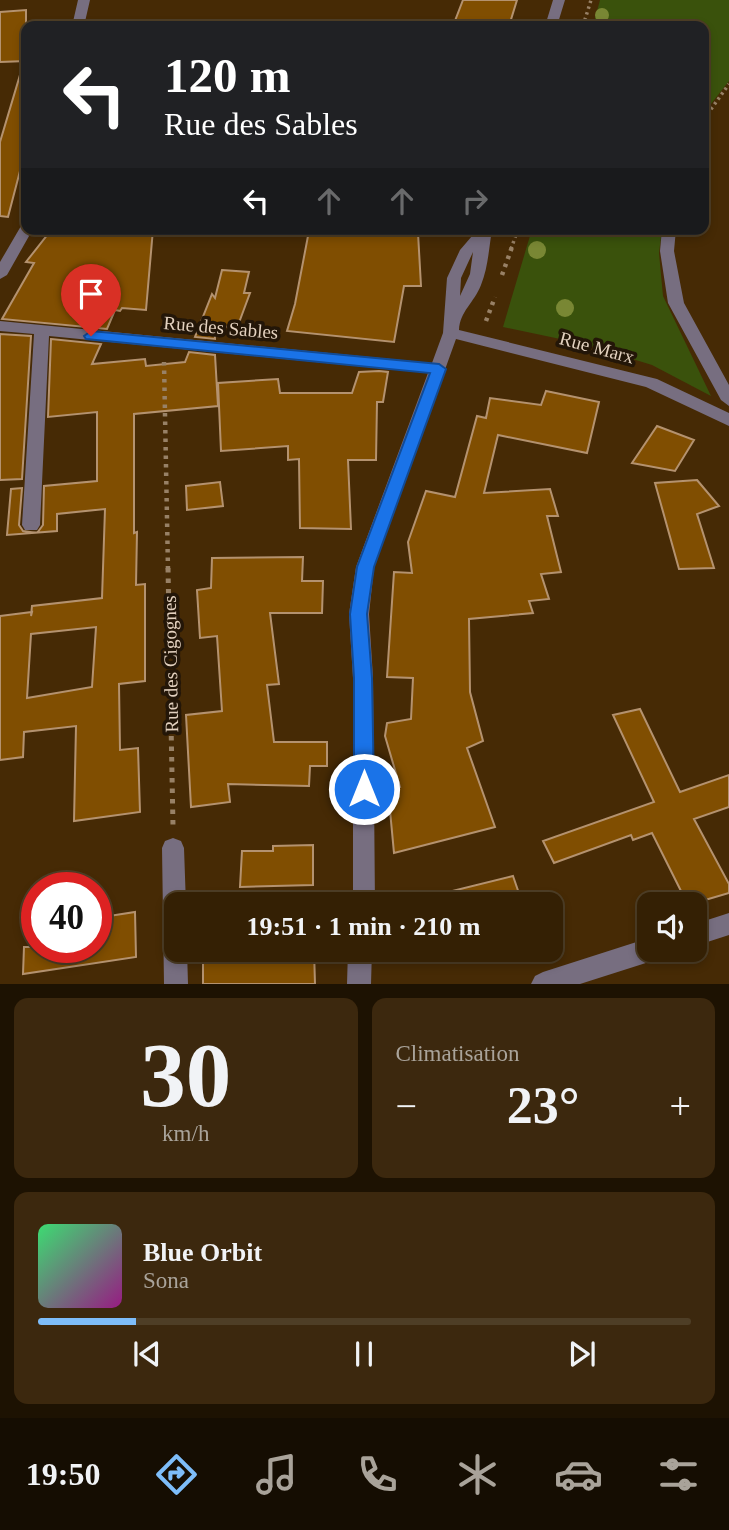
<!DOCTYPE html>
<html lang="fr">
<meta charset="utf-8">
<style>
body{margin:0;font-family:Georgia,serif;background:#3c280e;color:#f1f3f6;height:100vh;display:flex;flex-direction:column;font-size:26px;white-space:nowrap}
*{box-sizing:border-box;margin:0}
p{font-size:23px;color:#a9a39a}
.icon{flex:none;width:38px;height:38px;fill:none;stroke:currentColor;stroke-width:2;stroke-linecap:round;stroke-linejoin:round}
.map{position:relative;height:984px;overflow:hidden}
.details{display:flex;flex-direction:column;gap:14px;padding:14px;background:#1d1202;flex:1}
.details>*{flex:none}
.hud{position:absolute;left:21px;top:21px;width:688px;height:214px;border-radius:14px;box-shadow:0 4px 10px #0003,0 0 0 2px #4e3e26;background:#202124;color:#fff;overflow:hidden}
.buttons{position:absolute;left:637px;top:892px;display:grid;gap:14px}
.buttons a{display:grid;place-items:center;width:70px;height:70px;border-radius:14px;background:#342004;box-shadow:0 4px 10px #0003,0 0 0 2px #4e3e26;font-size:35px}
.speed{position:absolute;left:21px;top:872px;display:flex;gap:14px;font-size:35px;font-weight:700;text-align:center}
.speed>*{display:grid;place-content:center;width:91px;height:91px;border-radius:50%;background:#342004;box-shadow:0 4px 10px #0003,0 0 0 2px #4e3e26;line-height:1}
.speed .limit{border:10px solid #d22;background:#fff;color:#111}
.pin{position:absolute;display:grid;place-items:center;width:60px;height:60px;color:#fff;margin:-72px -30px;border-radius:50% 50% 50% 0;rotate:-45deg;box-shadow:0 0 7px #0007}
.pin .icon{rotate:45deg}
.me{position:absolute;width:77px;margin:-38px;rotate:0deg;stroke-linejoin:round;filter:drop-shadow(0 0 5px #0008)}
.turn{display:flex;align-items:center;gap:24px;height:147px;padding:0 28px;font-size:32px}
.turn .icon{width:91px;height:91px;stroke-width:2.5}
.turn b{display:block;font-size:49px;line-height:60px}
.lanes{display:flex;align-items:center;height:66px;padding:0 28px;background:#0003;justify-content:center;gap:35px;direction:ltr}
.lanes .off{opacity:.35}
.big{font-size:52px;font-weight:700;line-height:1.1}
.details .widget{flex:1;display:flex;flex-direction:column;justify-content:center;gap:10px;min-width:0;padding:0 24px;border-radius:14px;background:#3c280e}
.details .dial{align-items:center;gap:0}
.dial b{font-size:91px;line-height:1}
.song{display:flex;align-items:center;gap:21px}
.cover{width:84px;height:84px;border-radius:10px;background:linear-gradient(135deg,hsl(140 70% 55%),hsl(310 70% 35%))}
.played{height:7px;border-radius:4px;background:linear-gradient(90deg,#7ebdf9 15%,#4e3e26 15%)}
.keys{display:flex;justify-content:space-around;direction:ltr}
.heat{display:flex;justify-content:space-between;align-items:center;font-size:38px;direction:ltr}
.details .tiles{flex:1;display:grid;gap:14px;grid-template-columns:1fr 1fr}
.widget:last-child{grid-column:span 2}
.trip{position:absolute;left:164px;top:892px;width:399px;height:70px;border-radius:14px;background:#342004;box-shadow:0 4px 10px #0003,0 0 0 2px #4e3e26;font-weight:700;line-height:70px;text-align:center}
.tabs{display:flex;height:112px;justify-content:space-around;align-items:center;background:#150d02;color:#a9a39a}
.tabs .icon{width:49px;height:49px}
.tabs .active{color:#7ebdf9}
.tabs b{font-size:32px;color:#f1f3f6}
.map>svg:first-child{display:block}
.green{fill:#3a520c}
.building{fill:#804e01;stroke:#b4926f;stroke-width:2;fill-rule:evenodd}
.lines{fill:none;stroke-linecap:round;stroke-linejoin:round}
.path-far2{stroke:#988166;stroke-width:3.5;stroke-dasharray:2.5 3.5;stroke-linecap:butt}
.path-far1{stroke:#988166;stroke-width:4.5;stroke-dasharray:3.5 5;stroke-linecap:butt}
.path{stroke:#988166;stroke-width:5;stroke-dasharray:4.5 6;stroke-linecap:butt}
.minor{fill:#776e80;fill-rule:evenodd}
.tree{fill:#798734}
.route{fill:#1a73e8;stroke:#114b97;stroke-width:2}
.labels{text-anchor:middle;stroke-width:7;stroke-linejoin:round;paint-order:stroke}
.street-label{font-size:19px;fill:#e3d1bf;stroke:#231608}
</style>
<div class="map">
<svg width="729" height="984" viewBox="0 0 729 984">
<rect width="100%" height="100%" fill="#462a05"/>
<path class="green" d="M600 0H729V81L704 113V26H593Z
M532 229H662L659 253 663 296 711 396 652 365 584 344 503 327Z"/>
<path class="building" d="M463 0H517L509 26H453Z
M26 10V61L0 62V12Z
M20 75 26 76V148L8 217 0 216V142Z
M52 229H153L146 310 122 308 120 311 115 310 107 329 2 319 34 263 26 262Z
M359 229 418 233 421 286H404L394 342 287 331 295 304 308 236H360Z
M222 270 249 272 244 293H250L237 328 214 325 215 339 195 337 212 294 215 298Z
M0 334 31 336 22 479 0 480Z
M51 339 101 344 92 364 145 359 146 366 185 362 189 352 215 355 218 406 134 414V533L137 532 136 585 145 584V681L119 684 120 750 138 748 140 812 74 821 76 726 24 732 23 757 0 760V616L32 612 31 616 32 606 102 598 105 509 57 514V531L7 535 11 489 22 488 19 525 23 531 37 533 43 525 44 486 97 481V412L48 417ZM96 627 92 687 27 698 31 634Z
M379 371 388 372 383 402H377L376 460H348L351 529 300 528 299 459 288 460V446L221 451 218 383 278 379 280 393H352L359 372Z
M546 391 599 402 587 453 498 435 484 493 550 489 558 516H547L561 572 541 574 549 599 529 601 533 613 469 619 470 692 483 741 467 748 495 827 394 853 388 789 400 787 385 736 387 723 411 719 413 678 387 677 394 572 412 573 408 542 426 491 455 497 477 416 486 418 490 398 541 405Z
M657 426 694 440 675 471 632 463Z
M697 480 719 506 697 514 714 568 679 569 655 483Z
M220 482 223 506 187 510 186 486Z
M303 557 302 581H323L322 613H270L279 684 267 685 274 742H327V766H310L309 786 228 784 230 802 191 807 186 715 222 711 217 636 200 638 197 590 211 588 212 558Z
M640 709 680 792 729 775V807L694 819 729 884V893L688 905 652 833 633 840 631 835 554 863 543 841 654 802 613 715Z
M313 845V885L240 887 242 851H273V846Z
M513 876 523 905H433L432 896Z
M135 912 136 957 23 974 24 947H96V918Z
M203 950H314L315 984H203Z"/>
<g class="lines">
<path class="path-far2" d="M583 26 591 0
M704 119 729 84
M511 249 518 229"/>
<path class="path-far1" d="M502 275 512 247
M486 321 495 297
M164 362 168 570"/>
<path class="path" d="M168 568 173 826"/>
<path class="minor" d="M78 0H90L84 26H72Z
M553 0H565L557 26H545Z
M26 225V229H33L7 275 0 279V262L21 226Z
M478 229H492C489 248 488 268 481 285 474 303 460 311 459 330L657 379 729 413V426L646 387 456 339 374 567 369 614 373 678 375 905H353V678L349 614 356 567 428 373 49 336 40 525 37 530H25L22 525 34 334 0 331V321L432 363 443 333 447 278 460 250ZM473 252 470 274 460 296 461 278Z
M662 229H676L674 251 684 303 729 385V406L721 400 668 303 660 251Z
M173 838 181 841 184 848 186 905H177V950H187L188 984H164L162 848 165 841Z
M729 913V935L695 946V924Z
M649 938V950H661L657 958 649 962 580 984H531L535 976 543 972Z
M348 950H372L371 984H347Z"/>
</g>
<g class="tree">
<circle cx="602" cy="15" r="7"/>
<circle cx="537" cy="250" r="9"/>
<circle cx="565" cy="308" r="9"/>
</g>
<path class="route" d="M91 331 439 364 446 369 374 567 367 614 372 678 374 789 371 795 364 798 357 795 354 789V678L350 614 357 567 430 373 86 339 84 336Z"/>
<g class="labels">
<g class="street-label">
<text transform="translate(221 327) rotate(5)" y="7">Rue des Sables</text>
<text transform="translate(597 347) rotate(15)" y="7">Rue Marx</text>
<text transform="translate(170 664) rotate(-91)" y="7">Rue des Cigognes</text>
</g>
</g>
</svg>
<div class="buttons">
<a><svg class="icon" aria-label="sound" viewBox="0 0 24 24"><path d="M4 9h4l5-4v14l-5-4H4zM17 9q2 3 0 6"/></svg></a>
</div>
<div class="speed"><div class="limit">40</div></div>
<div class="pin" style="left:91px;top:336px;background:#d93025"><svg class="icon" aria-label="arrive" viewBox="0 0 24 24"><path d="M6 21V4h12l-3 4 3 4H6"/></svg></div>
<svg class="me" style="left:364px;top:789px" viewBox="-20 -20 40 40"><circle r="17" fill="#1a73e8" stroke="#fff" stroke-width="3"/><path d="M0-11L8 9 0 5-8 9z" fill="#fff"/></svg>
<div class="trip">19:51 · 1 min · 210 m</div>
<div class="hud">
<div class="turn"><svg class="icon" aria-label="left" viewBox="0 0 24 24"><path d="M17 20v-9H6M10 6l-5 5 5 5"/></svg><div><b>120 m</b>Rue des Sables</div></div>
<div class="lanes"><svg class="icon" aria-label="left" viewBox="0 0 24 24"><path d="M17 20v-9H6M10 6l-5 5 5 5"/></svg><svg class="icon off" aria-label="ahead" viewBox="0 0 24 24"><path d="M12 20V5M6 11l6-6 6 6"/></svg><svg class="icon off" aria-label="ahead" viewBox="0 0 24 24"><path d="M12 20V5M6 11l6-6 6 6"/></svg><svg class="icon off" aria-label="right" viewBox="0 0 24 24"><path d="M7 20v-9h11M14 6l5 5-5 5"/></svg></div>
</div>
</div>
<section class="details">
<div class="tiles">
<div class="widget dial"><b>30</b><p>km/h</p></div>
<div class="widget"><p>Climatisation</p>
<div class="heat"><a>−</a><b class="big">23°</b><a>+</a></div>
</div>
<div class="widget">
<div class="song"><i class="cover"></i><div><b>Blue Orbit</b><p>Sona</p></div></div>
<div class="played"></div>
<div class="keys"><svg class="icon" aria-label="previous" viewBox="0 0 24 24"><path d="M18 5L8 12l10 7zM5 5v14"/></svg><svg class="icon" aria-label="pause" viewBox="0 0 24 24"><path d="M8 5v14M16 5v14"/></svg><svg class="icon" aria-label="next" viewBox="0 0 24 24"><path d="M6 5l10 7-10 7zM19 5v14"/></svg></div>
</div>
</div>
</section>
<nav class="tabs">
<b>19:50</b>
<svg class="icon active" aria-label="directions" viewBox="0 0 24 24"><path d="M12 3l9 9-9 9-9-9zM9 14v-3h6M13 9l2 2-2 2"/></svg>
<svg class="icon" aria-label="music" viewBox="0 0 24 24"><path d="M9 18V5l10-2v13"/><circle cx="6" cy="18" r="3"/><circle cx="16" cy="16" r="3"/></svg>
<svg class="icon" aria-label="phone" viewBox="0 0 24 24"><path d="M5 4h4l2 5-3 2q2 4 5 5l2-3 5 2v4C11 20 4 13 5 4z"/></svg>
<svg class="icon" aria-label="climate" viewBox="0 0 24 24"><path d="M12 3v18M4 7l16 10M4 17L20 7"/></svg>
<svg class="icon" aria-label="car" viewBox="0 0 24 24"><path d="M5 17H2v-5l4-1 3-4h7l3 4 3 1v5h-3M9 17h6M6 11h13"/><circle cx="7" cy="17" r="2"/><circle cx="17" cy="17" r="2"/></svg>
<svg class="icon" aria-label="filters" viewBox="0 0 24 24"><path d="M4 7h16M4 17h16"/><circle cx="9" cy="7" r="2"/><circle cx="15" cy="17" r="2"/></svg>
</nav>
